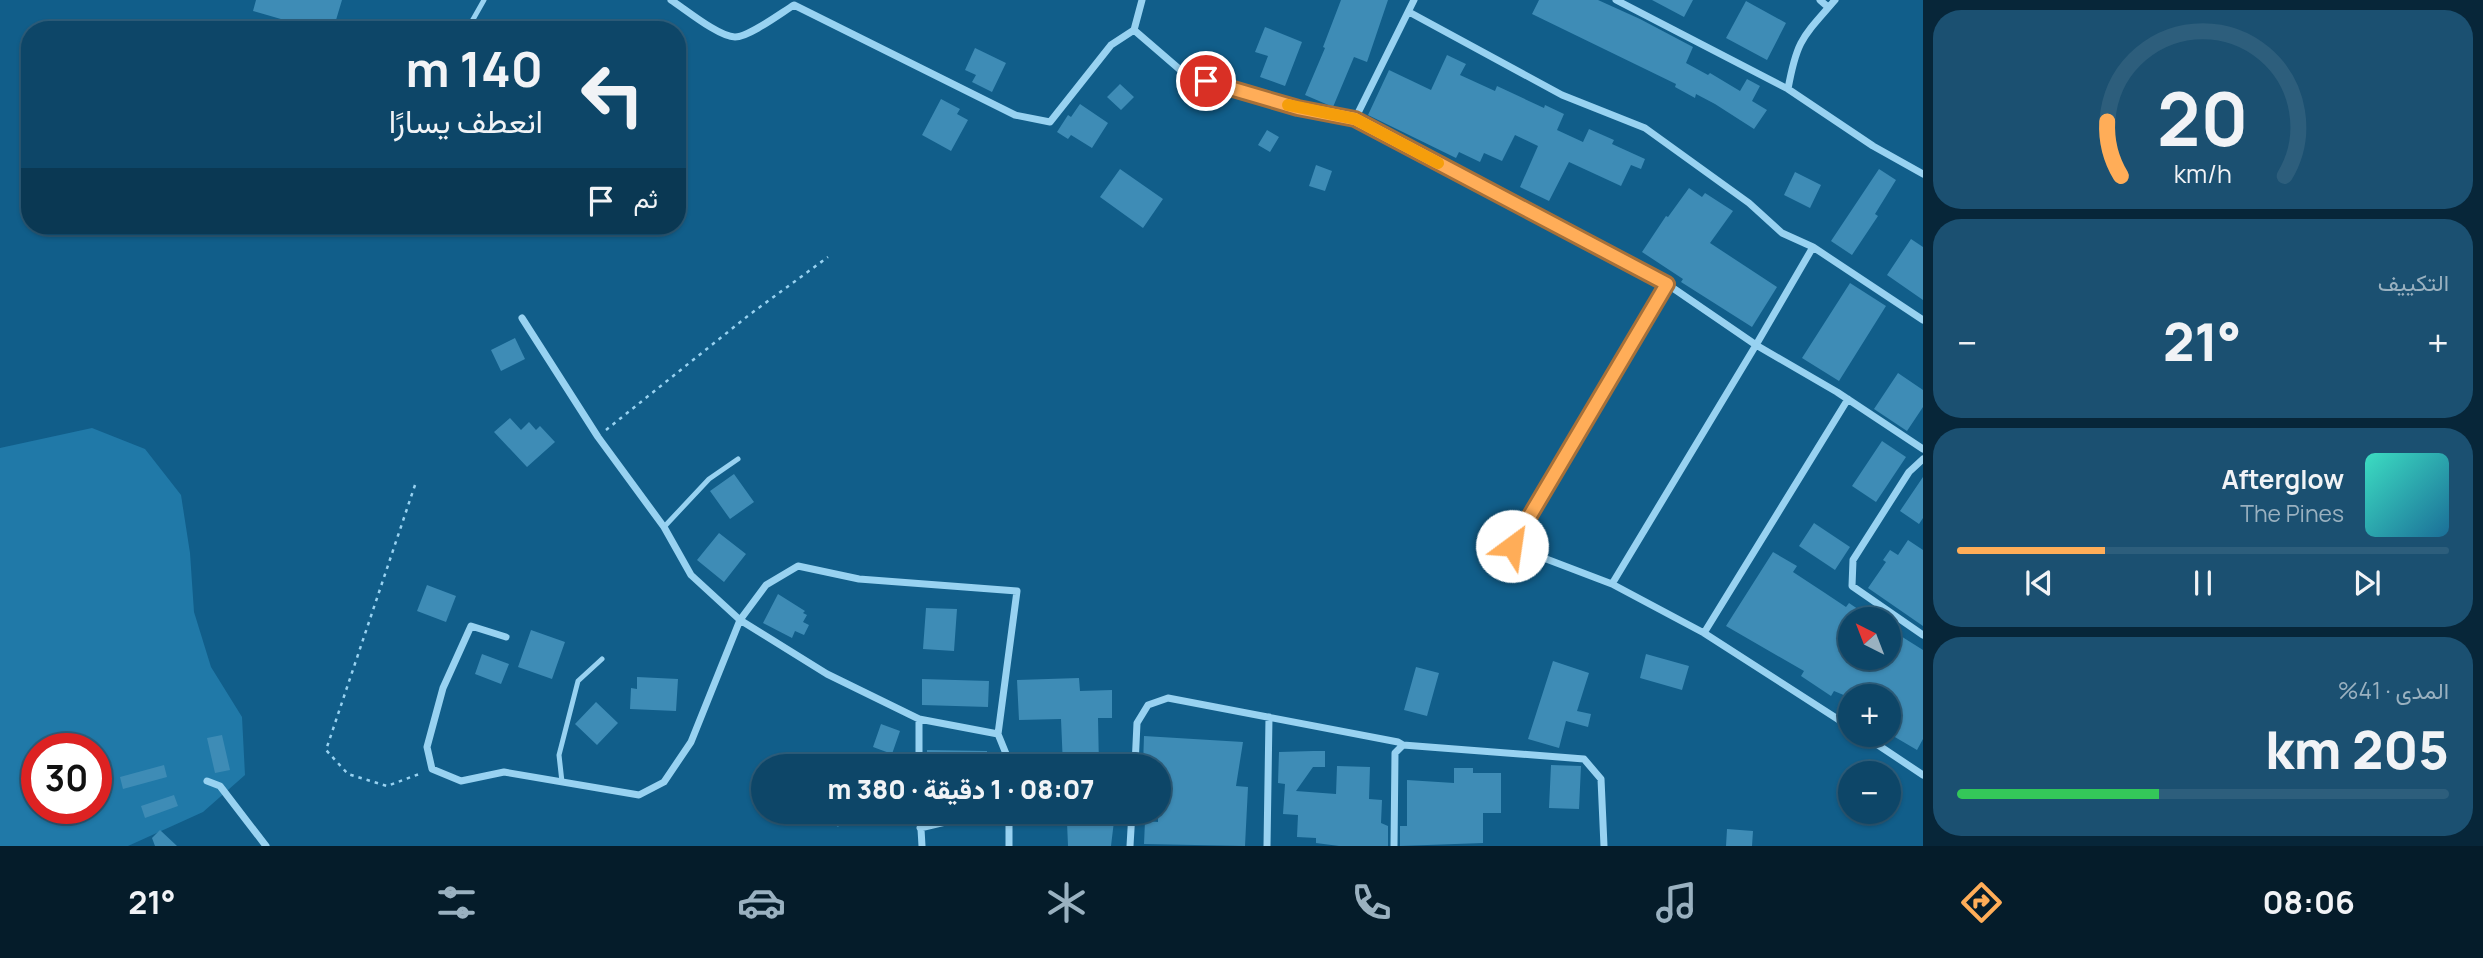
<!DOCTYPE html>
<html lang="ar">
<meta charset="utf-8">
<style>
body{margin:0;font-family:Manrope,Vazirmatn,sans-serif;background:#1b5071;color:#f1f3f6;direction:rtl;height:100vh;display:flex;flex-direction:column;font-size:26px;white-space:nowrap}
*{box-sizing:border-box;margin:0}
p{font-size:23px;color:#9ab1c0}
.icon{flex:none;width:38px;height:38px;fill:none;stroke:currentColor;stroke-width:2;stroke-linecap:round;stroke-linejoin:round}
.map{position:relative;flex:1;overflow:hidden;direction:ltr}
.sheet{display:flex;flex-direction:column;gap:10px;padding:10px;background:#072639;width:560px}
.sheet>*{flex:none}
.banner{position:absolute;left:21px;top:21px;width:665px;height:214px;border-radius:28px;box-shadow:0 2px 5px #0004,0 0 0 2px #2d5e7c;direction:rtl;background:#0d4668;color:#f1f3f6;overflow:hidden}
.needle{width:46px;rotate:318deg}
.tools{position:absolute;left:1838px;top:607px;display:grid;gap:14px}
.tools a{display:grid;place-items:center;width:63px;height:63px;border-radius:50%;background:#0d4668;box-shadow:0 2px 5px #0004,0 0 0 2px #2d5e7c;font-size:35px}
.speed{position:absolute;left:21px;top:733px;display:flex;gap:14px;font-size:35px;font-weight:700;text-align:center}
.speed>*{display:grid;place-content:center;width:91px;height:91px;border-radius:50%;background:#0d4668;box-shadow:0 2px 5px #0004,0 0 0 2px #2d5e7c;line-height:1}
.speed .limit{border:10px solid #d22;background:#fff;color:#111}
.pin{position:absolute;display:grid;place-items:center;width:60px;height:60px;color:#fff;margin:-30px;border:4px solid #fff;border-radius:50%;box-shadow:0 2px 7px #0007}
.me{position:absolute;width:77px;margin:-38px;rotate:31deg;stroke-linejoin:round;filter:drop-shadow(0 0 5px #0008)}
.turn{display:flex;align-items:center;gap:24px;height:147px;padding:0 28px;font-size:32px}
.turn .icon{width:91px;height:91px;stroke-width:2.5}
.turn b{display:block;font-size:49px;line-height:60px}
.then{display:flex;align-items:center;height:66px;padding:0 28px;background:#0003;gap:14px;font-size:26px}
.big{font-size:52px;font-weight:800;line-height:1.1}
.sheet .tile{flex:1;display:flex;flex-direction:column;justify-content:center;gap:10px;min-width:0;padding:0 24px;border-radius:28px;background:#1b5071}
.sheet .dial{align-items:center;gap:0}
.dial svg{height:182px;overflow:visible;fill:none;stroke:#2d5e7c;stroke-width:7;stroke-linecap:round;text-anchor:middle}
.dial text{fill:#f1f3f6;stroke:none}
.song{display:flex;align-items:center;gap:21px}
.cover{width:84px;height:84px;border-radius:10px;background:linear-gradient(135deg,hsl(170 70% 55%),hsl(200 70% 35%))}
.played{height:7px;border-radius:4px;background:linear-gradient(90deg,#ffad58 30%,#2d5e7c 30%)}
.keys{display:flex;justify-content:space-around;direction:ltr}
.heat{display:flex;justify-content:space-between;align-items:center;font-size:38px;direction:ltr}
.charge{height:10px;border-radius:5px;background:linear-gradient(90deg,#34c759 41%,#2d5e7c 0)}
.trip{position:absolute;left:751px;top:754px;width:420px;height:70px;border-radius:35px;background:#0d4668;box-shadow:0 2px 5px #0004,0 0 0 2px #2d5e7c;font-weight:800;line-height:70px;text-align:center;direction:rtl}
.tabs{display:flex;height:112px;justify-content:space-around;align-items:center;background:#051c2a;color:#9ab1c0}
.tabs .icon{width:49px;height:49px}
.tabs .current{color:#ffad58}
.tabs b{font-size:32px;color:#f1f3f6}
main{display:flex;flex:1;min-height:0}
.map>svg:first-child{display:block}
.green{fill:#2079a8;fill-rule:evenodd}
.building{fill:#3e8cb6}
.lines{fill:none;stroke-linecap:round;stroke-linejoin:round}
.path{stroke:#98d2f1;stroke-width:2.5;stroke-dasharray:3.5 5;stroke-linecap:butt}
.lane{stroke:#98d2f1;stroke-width:5}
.street{stroke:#98d2f1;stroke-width:7}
.route-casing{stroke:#a67039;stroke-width:18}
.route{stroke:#ffad58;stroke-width:12}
.slow{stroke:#f59e0b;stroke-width:12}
</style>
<main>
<section class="sheet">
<div class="tile dial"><svg viewBox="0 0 100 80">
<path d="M14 69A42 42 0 1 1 86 69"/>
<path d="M14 69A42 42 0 0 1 8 45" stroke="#ffad58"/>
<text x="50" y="56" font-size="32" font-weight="700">20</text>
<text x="50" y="72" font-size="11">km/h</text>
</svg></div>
<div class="tile"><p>التكييف</p>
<div class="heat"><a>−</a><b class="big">21°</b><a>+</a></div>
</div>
<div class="tile">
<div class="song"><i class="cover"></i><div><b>Afterglow</b><p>The Pines</p></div></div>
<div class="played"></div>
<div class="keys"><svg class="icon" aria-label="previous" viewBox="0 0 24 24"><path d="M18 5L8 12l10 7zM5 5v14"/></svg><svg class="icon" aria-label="pause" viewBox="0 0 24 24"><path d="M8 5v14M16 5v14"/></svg><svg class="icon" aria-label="next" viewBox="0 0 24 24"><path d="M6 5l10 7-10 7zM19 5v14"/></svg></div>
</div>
<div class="tile"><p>المدى · 41%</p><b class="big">205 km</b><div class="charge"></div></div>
</section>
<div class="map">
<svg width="1923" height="846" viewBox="0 0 1923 846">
<rect width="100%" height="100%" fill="#115e8a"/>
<path class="green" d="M92 428 145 449 181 495 190 553 194 612 211 667 242 717 245 775 203 812 128 846H0V448ZM37 749H96V808H37Z"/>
<path class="building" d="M256 0H342L333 30H319L253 11Z
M1341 0H1388L1367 62 1354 57 1333 107 1305 95 1325 48 1323 47Z
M1539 0H1598L1640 19 1693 47 1686 63 1708 75 1710 73 1740 91 1747 79 1760 86 1752 101 1767 110 1754 129 1715 104 1696 94 1695 98 1675 87 1676 84 1532 14Z
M1652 0H1693L1684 17Z
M1746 1 1786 23 1767 60 1726 38Z
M1265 27 1302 42 1285 86 1260 77 1268 56 1255 52Z
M975 48 1006 63 992 92 972 82 976 75 965 70Z
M1447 55 1466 64 1460 75 1495 91 1497 86 1544 108 1545 105 1564 114 1557 130 1583 142 1589 129 1614 140 1612 144 1645 159 1641 169 1631 165 1621 186 1569 162 1549 201 1520 187 1538 146 1515 135 1502 161 1484 153 1480 162 1459 152 1456 158 1368 115 1389 70 1431 90Z
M1120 84 1134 97 1121 110 1107 97Z
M941 99 960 109 957 114 968 120 951 151 922 135Z
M1080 104 1108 123 1092 148 1071 135 1068 139 1057 132 1068 115 1071 117Z
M1267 130 1279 137 1270 152 1258 145Z
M1316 165 1332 171 1325 191 1309 186Z
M1120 169 1163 199 1143 228 1100 197Z
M1879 169 1896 180 1875 214 1878 216 1852 255 1831 241Z
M1795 172 1821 185 1810 208 1784 195Z
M1689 188 1702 197 1705 193 1733 211 1710 243 1777 287 1752 327 1681 282 1683 279 1642 252 1666 216 1668 217Z
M1911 239 1923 247V300L1887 275Z
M1850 283 1886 306 1839 381 1802 358Z
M515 338 525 359 501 371 491 350Z
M1898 373 1923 390V407L1907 431 1874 409Z
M510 418 521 430 529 422 536 430 540 426 555 442 527 467 494 432Z
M1882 441 1906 457 1876 502 1852 486Z
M734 474 754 502 730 519 710 491Z
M1923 477V518L1919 524 1900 511Z
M1814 523 1850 547 1835 570 1799 546Z
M719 533 746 554 724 582 697 560Z
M1908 540 1923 550V626L1868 588 1886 562 1883 560 1890 550 1898 555Z
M1773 552 1797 566 1793 572 1825 593 1846 607 1849 603 1874 620H1850V658H1888V628L1923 650V739L1917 750 1888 733V696H1846L1834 691 1831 696 1801 676 1804 671 1726 626Z
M427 585 456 596 446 622 417 611Z
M778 594 805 611 803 613 807 615 803 622 809 625 804 635 795 631 792 638 763 623Z
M926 608 957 609 954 651 923 649Z
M531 630 565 642 552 679 518 667Z
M482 654 509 664 501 684 475 674Z
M1646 654 1689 666 1682 690 1640 678Z
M1553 661 1589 673 1577 711 1591 714 1588 727 1566 721 1559 748 1528 739Z
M1416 667 1439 673 1427 716 1404 710Z
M637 677 678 679 676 711 630 709 631 688 637 689Z
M1079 678 1080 691 1112 690V718H1098L1099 766H1063L1061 719 1019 720 1017 680Z
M922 679 989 681 988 707 922 705Z
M596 702 618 723 597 745 575 724Z
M881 724 900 731 892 754 873 747Z
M222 735 230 770 215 773 207 738Z
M1144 736 1243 742 1236 786 1248 787 1245 846 1144 844 1145 821 1158 822V766H1143Z
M927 750 987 751V766H927Z
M1313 751H1325V767H1313L1296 791 1336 794 1337 766 1370 767 1369 799 1382 800 1381 823 1388 826V846H1339L1316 843V838L1297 837 1298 815 1283 814 1285 784 1278 783 1279 752Z
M164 765 167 777 123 789 120 777Z
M1551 765 1581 766 1579 809 1549 808Z
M1454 768H1473V773H1501V813H1483V843L1400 846V826H1407V780L1454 783Z
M174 795 178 806 145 818 141 806Z
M818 812H850L838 827Z
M1114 821 1111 846H1068L1067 822Z
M1727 829 1753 831 1752 846H1726Z
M160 830 177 846H155L152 838Z"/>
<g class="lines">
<path class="path" d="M606 430 749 315 828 257
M415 485 326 750 348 774 387 786 422 773"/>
<path class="lane" d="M467 30 484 0
M664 527 709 479 738 459
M562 782 559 755 578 681 602 659"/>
<path class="street" d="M671 0C685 9 719 37 735 37 749 37 781 13 794 5L1015 115 1050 122 1111 45 1134 30 1142 0
M1616 0 1788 89 1873 146 1923 174
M1820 0 1828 7
M1409 12 1562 95 1645 128 1749 203 1782 233 1813 247 1923 320
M1134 30 1185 74 1298 108 1355 119 1667 284
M1788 89C1797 39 1803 37 1835 0
M1355 119 1414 0
M1813 247 1756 345 1837 392 1923 449
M522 318 598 437 664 527 691 575 740 620 827 674 919 719 998 734 1011 766
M1923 459 1909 472 1853 560 1852 586 1923 635
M1612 584 1512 546 1667 284 1756 345 1612 584 1704 633 1848 399
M1704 633 1850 727
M506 637 471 626 443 688 427 747 432 769 461 781 504 772 639 795 664 782 691 742 740 620 766 585 798 566 859 579 1017 591 998 734
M1863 735 1923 775
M1403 745 1584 759 1601 779 1604 846
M919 766V719
M1135 766 1137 723 1148 705 1168 698 1398 742 1403 745 1395 753 1394 846
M207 781 220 786 266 846
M920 812 922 846
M1009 812V846
M920 828 988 812
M1130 846 1132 812
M1267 846 1269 717"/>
</g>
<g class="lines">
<defs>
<path id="route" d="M1206 81 1298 108 1355 119 1667 284 1512 546"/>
</defs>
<use href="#route" class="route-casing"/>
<use href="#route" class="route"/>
<path class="slow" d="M1288 105 1355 119 1438 163"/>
</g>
</svg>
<div class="tools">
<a><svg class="needle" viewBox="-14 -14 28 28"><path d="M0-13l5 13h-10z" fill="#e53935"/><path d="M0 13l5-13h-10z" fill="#9ab1c0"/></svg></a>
<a>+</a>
<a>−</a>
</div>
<div class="speed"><div class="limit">30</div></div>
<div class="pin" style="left:1206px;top:81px;background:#d93025"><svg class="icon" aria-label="arrive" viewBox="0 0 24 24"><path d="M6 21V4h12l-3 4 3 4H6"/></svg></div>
<svg class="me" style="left:1512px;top:546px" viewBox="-20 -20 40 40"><circle r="19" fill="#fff"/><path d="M0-13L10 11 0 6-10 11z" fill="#ffad58"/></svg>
<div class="trip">08:07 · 1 دقيقة · 380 m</div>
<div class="banner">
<div class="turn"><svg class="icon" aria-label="left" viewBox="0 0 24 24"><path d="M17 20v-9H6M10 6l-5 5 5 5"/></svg><div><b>140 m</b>انعطف يسارًا</div></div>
<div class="then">ثم<svg class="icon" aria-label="arrive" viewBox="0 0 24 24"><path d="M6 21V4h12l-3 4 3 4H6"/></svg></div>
</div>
</div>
</main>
<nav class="tabs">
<b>08:06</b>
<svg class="icon current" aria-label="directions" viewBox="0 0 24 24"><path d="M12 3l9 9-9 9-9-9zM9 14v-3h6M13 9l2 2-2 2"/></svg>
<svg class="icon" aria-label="music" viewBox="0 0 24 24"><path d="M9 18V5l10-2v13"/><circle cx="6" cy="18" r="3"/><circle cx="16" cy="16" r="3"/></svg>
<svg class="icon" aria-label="phone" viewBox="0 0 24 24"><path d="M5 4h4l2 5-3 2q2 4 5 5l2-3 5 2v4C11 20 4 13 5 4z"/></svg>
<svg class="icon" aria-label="climate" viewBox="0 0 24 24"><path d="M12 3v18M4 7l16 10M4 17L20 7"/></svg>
<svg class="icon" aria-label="car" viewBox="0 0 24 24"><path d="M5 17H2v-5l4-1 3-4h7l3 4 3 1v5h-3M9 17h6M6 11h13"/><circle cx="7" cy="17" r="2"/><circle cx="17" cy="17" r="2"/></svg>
<svg class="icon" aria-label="filters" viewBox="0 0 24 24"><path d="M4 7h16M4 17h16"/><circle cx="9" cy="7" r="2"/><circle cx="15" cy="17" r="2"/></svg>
<b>21°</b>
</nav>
